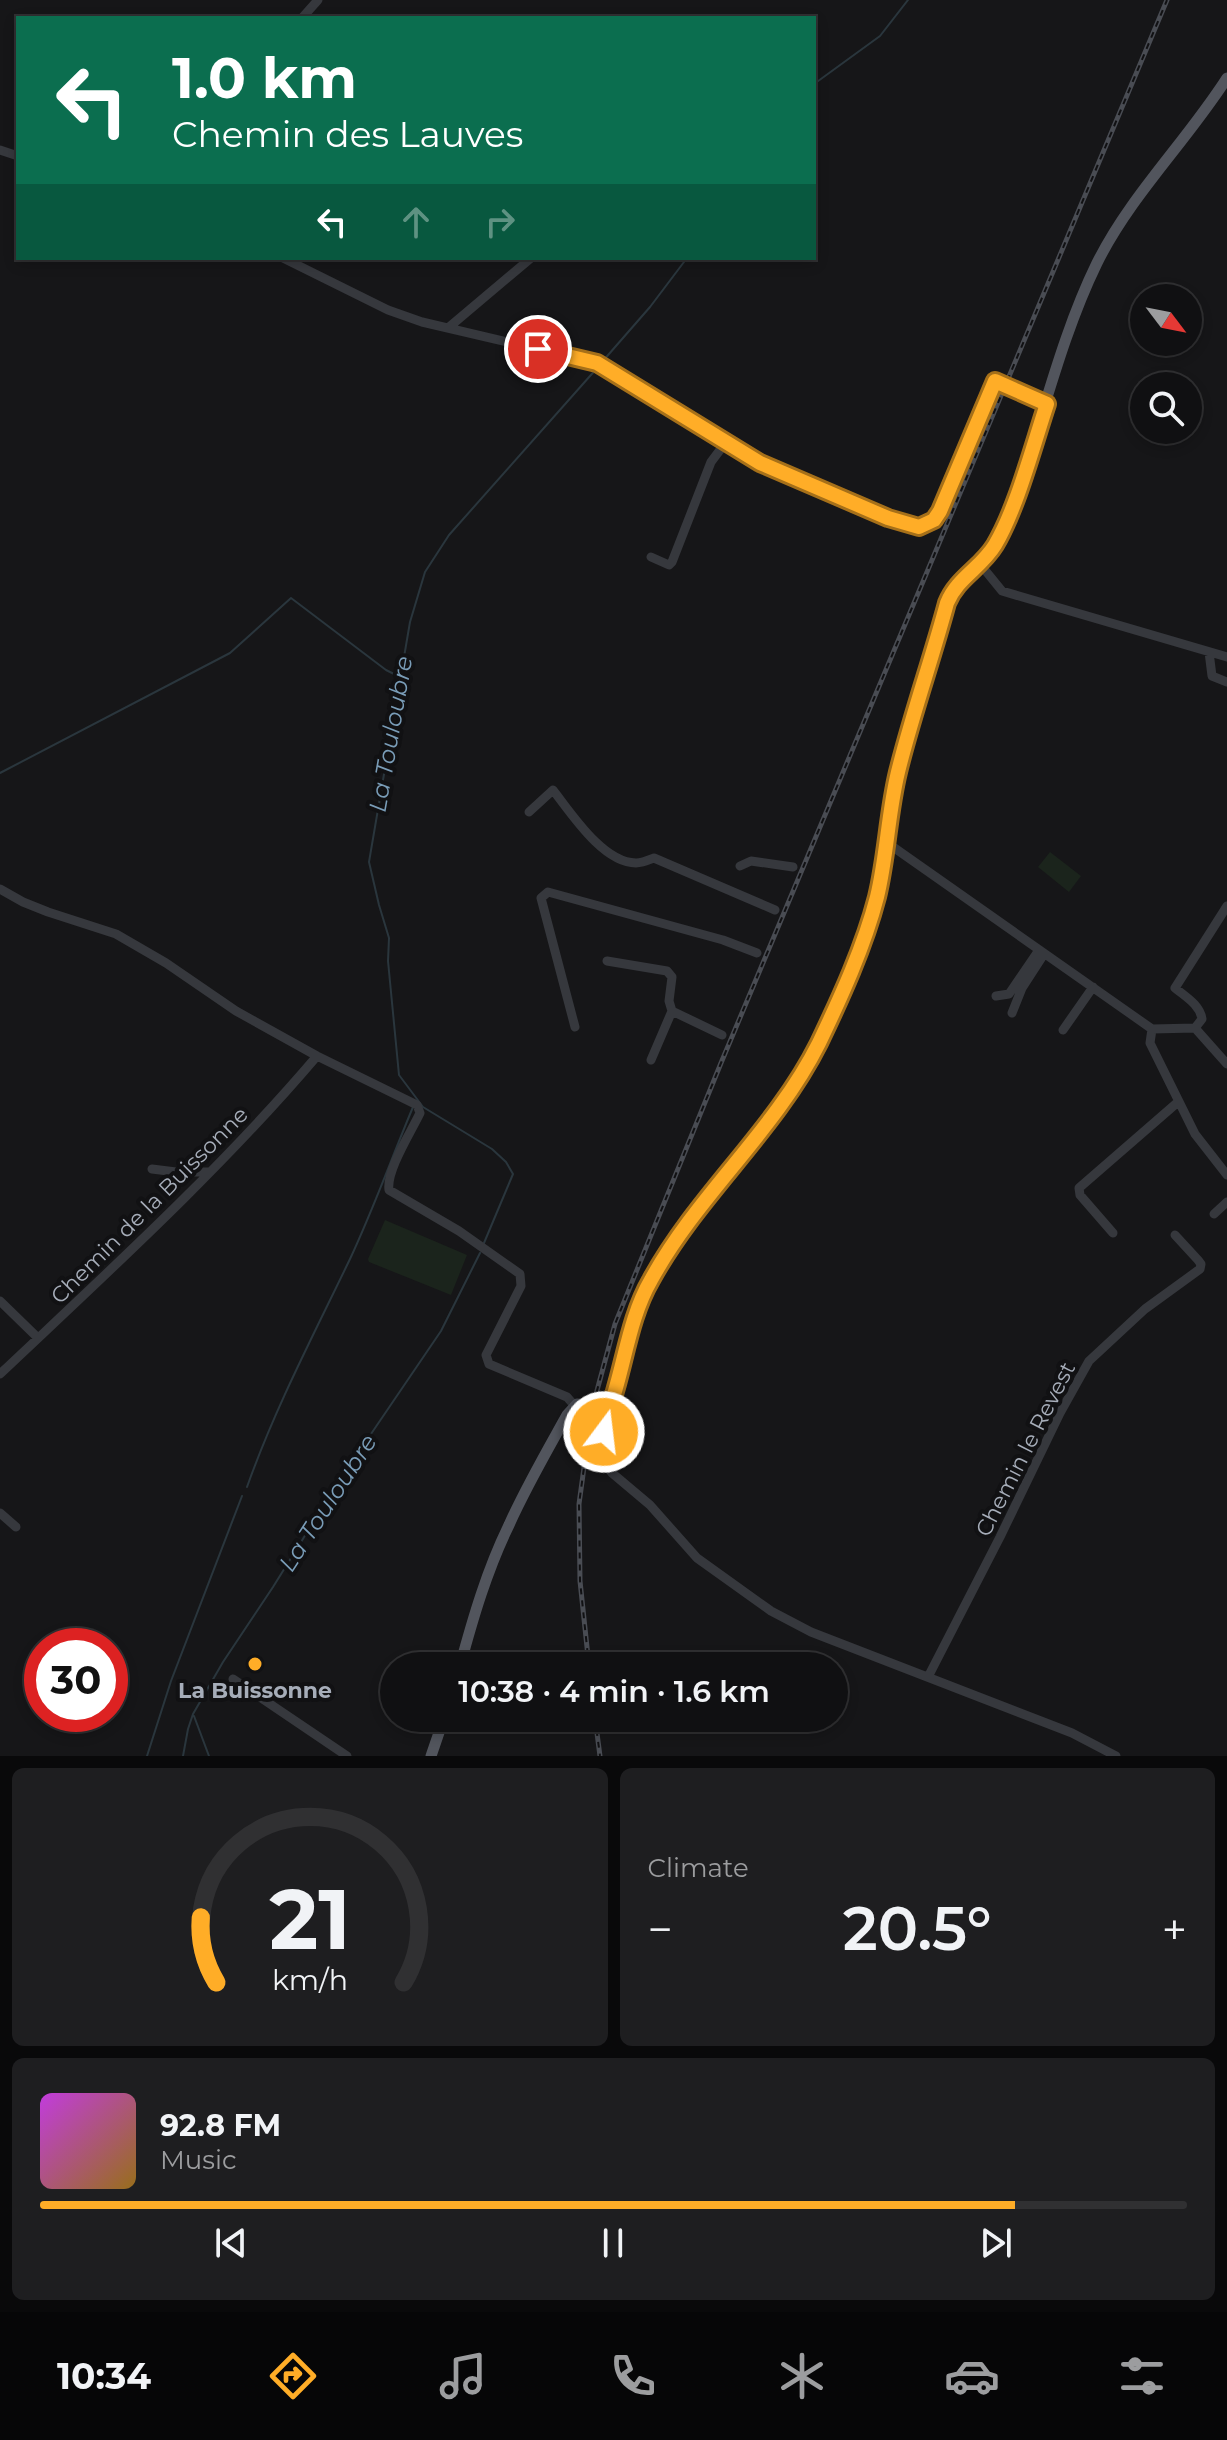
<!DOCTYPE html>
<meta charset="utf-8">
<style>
body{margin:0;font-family:Montserrat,sans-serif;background:#1e1e20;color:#f1f3f6;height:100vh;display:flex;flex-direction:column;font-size:30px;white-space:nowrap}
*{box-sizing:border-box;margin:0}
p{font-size:26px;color:#9c9d9f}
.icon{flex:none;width:44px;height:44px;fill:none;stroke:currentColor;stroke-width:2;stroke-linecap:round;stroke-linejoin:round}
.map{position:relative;height:1756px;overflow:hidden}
.drawer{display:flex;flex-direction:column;gap:12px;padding:12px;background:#09090a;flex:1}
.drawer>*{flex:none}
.top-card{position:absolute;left:16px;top:16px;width:800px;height:244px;border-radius:0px;box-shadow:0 4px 12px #0003,0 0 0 2px #303032;background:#0b6e4f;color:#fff;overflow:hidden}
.needle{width:52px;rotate:122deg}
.buttons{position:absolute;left:1130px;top:284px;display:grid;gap:16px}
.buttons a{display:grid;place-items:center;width:72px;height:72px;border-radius:50%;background:#101012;box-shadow:0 4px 12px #0003,0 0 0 2px #303032;font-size:40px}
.speed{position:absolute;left:24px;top:1628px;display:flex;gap:16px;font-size:40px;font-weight:700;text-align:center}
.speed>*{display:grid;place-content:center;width:104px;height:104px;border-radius:50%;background:#101012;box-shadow:0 4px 12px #0003,0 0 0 2px #303032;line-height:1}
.speed .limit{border:12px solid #d22;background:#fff;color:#111}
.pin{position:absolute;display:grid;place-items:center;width:68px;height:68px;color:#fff;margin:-34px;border:4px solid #fff;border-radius:50%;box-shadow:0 2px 8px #0007}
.me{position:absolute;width:88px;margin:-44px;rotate:15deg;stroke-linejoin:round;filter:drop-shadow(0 0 6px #0008)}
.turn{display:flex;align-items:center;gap:28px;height:168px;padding:0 24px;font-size:36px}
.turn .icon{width:104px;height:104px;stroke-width:2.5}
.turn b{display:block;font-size:56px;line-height:68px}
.lanes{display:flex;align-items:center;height:76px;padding:0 24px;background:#0003;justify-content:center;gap:40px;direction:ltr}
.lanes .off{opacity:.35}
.big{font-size:60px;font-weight:600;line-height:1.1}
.drawer .widget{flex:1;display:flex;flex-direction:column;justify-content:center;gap:12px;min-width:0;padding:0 28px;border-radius:12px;background:#1e1e20}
.drawer .dial{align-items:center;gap:0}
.dial svg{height:208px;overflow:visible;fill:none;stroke:#303032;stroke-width:7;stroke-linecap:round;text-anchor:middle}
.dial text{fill:#f1f3f6;stroke:none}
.song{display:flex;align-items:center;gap:24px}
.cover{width:96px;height:96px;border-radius:12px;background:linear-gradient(135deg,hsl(290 70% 55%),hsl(40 70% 35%))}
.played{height:8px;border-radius:4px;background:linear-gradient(90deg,#ffad27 85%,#303032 85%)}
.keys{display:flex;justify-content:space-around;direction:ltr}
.heat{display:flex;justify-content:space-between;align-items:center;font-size:44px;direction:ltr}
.drawer .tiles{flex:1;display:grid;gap:12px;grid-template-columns:1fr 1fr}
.widget:last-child{grid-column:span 2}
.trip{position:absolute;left:380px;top:1652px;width:468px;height:80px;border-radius:40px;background:#101012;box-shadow:0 4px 12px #0003,0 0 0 2px #303032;font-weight:600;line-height:80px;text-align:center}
.tabs{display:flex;height:128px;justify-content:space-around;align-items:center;background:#060607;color:#9c9d9f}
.tabs .icon{width:56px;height:56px}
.tabs .active{color:#ffad27}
.tabs b{font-size:36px;color:#f1f3f6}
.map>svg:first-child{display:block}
.green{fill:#1b241c}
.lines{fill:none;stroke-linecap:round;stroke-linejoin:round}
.stream{stroke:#2a363d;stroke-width:2}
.minor{stroke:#36383d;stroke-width:9}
.major{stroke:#52555d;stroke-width:11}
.rail-casing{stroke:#494c53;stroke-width:5}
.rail{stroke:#111113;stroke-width:2;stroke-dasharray:6;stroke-linecap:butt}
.route-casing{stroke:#a67019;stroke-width:20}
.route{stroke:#ffad27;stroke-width:14}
.poi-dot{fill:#ffad27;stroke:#111113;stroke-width:3}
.labels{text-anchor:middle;stroke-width:8;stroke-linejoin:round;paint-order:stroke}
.street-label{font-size:22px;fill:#a6adb9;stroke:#111113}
.poi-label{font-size:22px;font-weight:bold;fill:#a6adb9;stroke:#111113}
.water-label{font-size:24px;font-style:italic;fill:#7a9db8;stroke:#111113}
</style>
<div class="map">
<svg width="1227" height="1756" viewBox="0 0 1227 1756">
<rect width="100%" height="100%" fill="#161618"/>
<path class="green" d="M1050 852 1081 876 1069 892 1038 867Z
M385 1220 467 1255 451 1295 369 1262 368 1259Z"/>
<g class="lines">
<path class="stream" d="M814 84 880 36 908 0
M602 362 650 307 687 258
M0 773 230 653 291 598 386 670 398 676
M484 1243 513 1174 506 1162 492 1149 423 1107 399 1075 388 961 389 938 379 905 369 862 410 622 425 572 449 535 598 367
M247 1487C275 1408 314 1334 350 1259 373 1210 392 1157 413 1107
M194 1716 209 1756
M147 1756 171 1681 242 1496
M183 1756 188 1729 193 1714 223 1662 273 1587 339 1481 441 1331 480 1253"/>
<path class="minor" d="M302 18 318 0
M0 150 18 156
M283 258 388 310 422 322 597 363 760 463 888 518 919 527 934 520 940 511 995 381 1047 404
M448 328 531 258
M651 557 669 565 672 562 711 462 726 442
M980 564 1002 591 1227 657
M1209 652 1212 676 1227 682
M529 812 553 790C571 813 603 863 636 863 642 863 649 860 654 858L775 910
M886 842 1152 1029 1150 1043 1195 1134 1227 1175
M740 866 751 861 793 867
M0 889 23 902 48 912 116 934 166 963 236 1011 317 1056 417 1105 420 1113C411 1132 386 1171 389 1190L459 1231 520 1274 521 1286 486 1355 489 1364 567 1397 574 1405
M607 961 667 971 672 977 669 1001 672 1011
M996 996 1009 994 1039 950
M1012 1013 1022 988 1044 954
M575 1027 541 898 548 892 723 940 757 953
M1195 1028 1202 1019C1200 1005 1186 997 1175 988L1227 906
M1152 1029 1195 1028 1227 1064
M1063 1030 1093 987
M651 1060 672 1011 722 1035
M152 1169 176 1172H209
M1214 1214 1227 1202
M1113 1233 1080 1195 1079 1188 1178 1102
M0 1301 38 1338
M0 1374C109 1271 220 1170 317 1056
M607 1406 601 1448 606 1465 612 1473 650 1505 697 1558 771 1611 811 1632 1072 1733 1116 1756
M0 1513 16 1527
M928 1677 1000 1537 1060 1413 1089 1361 1145 1309 1200 1269 1201 1264 1198 1260 1175 1235
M233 1679 347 1756"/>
<path class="major" d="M460 1666C473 1618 487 1570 509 1525 526 1487 547 1451 567 1415L577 1404 604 1407 612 1401 640 1304 651 1279 693 1216 785 1101 809 1062 828 1024 859 948 877 897 899 770 950 595 957 584 992 549 1004 528C1038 441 1056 347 1097 263 1131 195 1186 142 1227 78
M431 1756 444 1718"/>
<defs>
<path id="rail" d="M589 1666 580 1581 579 1504 592 1409 615 1324 721 1063 1167 0
M595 1718 600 1756"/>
</defs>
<use href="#rail" class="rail-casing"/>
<use href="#rail" class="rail"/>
</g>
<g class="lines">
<defs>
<path id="route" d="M538 349 597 363 760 463 888 518 919 527 934 520 940 511 995 381 1047 404C1033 446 1017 508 995 545 981 568 957 578 947 603 932 659 912 715 898 772 888 813 887 856 877 897 864 947 841 997 819 1043 775 1131 698 1194 651 1280 630 1316 625 1361 612 1401L607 1406 604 1432"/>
</defs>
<use href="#route" class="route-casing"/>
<use href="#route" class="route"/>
</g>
<circle class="poi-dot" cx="255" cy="1664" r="8"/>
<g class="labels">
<g class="street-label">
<text transform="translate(149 1205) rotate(-45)" y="8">Chemin de la Buissonne</text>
<text transform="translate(1025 1449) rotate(-63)" y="8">Chemin le Revest</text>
</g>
<g class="poi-label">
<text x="255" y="1698">La Buissonne</text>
</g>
<g class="water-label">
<text transform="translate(391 734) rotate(-80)" y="8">La Touloubre</text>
<text transform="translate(328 1503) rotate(-57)" y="8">La Touloubre</text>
</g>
</g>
</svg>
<div class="buttons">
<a><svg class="needle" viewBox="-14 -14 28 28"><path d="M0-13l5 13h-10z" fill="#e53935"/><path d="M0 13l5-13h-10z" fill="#9c9d9f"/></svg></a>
<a><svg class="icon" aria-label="search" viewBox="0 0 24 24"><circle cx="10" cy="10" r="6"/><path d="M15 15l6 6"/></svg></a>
</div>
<div class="speed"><div class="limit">30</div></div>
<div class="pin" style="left:538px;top:349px;background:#d93025"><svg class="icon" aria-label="arrive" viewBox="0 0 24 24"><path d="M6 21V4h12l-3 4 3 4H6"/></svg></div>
<svg class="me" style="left:604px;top:1432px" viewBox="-20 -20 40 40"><circle r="17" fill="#ffad27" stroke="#fff" stroke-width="3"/><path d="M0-11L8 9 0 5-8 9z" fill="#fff"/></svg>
<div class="trip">10:38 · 4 min · 1.6 km</div>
<div class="top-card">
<div class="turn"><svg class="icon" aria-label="left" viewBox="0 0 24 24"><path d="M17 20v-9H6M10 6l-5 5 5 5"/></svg><div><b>1.0 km</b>Chemin des Lauves</div></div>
<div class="lanes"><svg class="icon" aria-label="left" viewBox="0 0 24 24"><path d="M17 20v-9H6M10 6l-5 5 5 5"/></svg><svg class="icon off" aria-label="ahead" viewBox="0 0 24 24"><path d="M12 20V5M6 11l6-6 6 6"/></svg><svg class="icon off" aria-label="right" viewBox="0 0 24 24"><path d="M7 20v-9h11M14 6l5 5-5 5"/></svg></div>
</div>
</div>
<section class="drawer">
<div class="tiles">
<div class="widget dial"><svg viewBox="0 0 100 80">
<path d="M14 69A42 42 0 1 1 86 69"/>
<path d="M14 69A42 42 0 0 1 8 44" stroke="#ffad27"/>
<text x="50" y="56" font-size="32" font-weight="700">21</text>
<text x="50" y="72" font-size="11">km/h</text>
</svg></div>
<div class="widget"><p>Climate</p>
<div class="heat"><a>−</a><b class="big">20.5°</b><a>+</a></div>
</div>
<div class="widget">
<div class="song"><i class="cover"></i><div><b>92.8 FM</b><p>Music</p></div></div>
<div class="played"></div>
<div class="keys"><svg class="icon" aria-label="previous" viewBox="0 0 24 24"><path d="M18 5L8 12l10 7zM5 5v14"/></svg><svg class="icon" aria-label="pause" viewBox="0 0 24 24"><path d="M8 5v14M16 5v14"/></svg><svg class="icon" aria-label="next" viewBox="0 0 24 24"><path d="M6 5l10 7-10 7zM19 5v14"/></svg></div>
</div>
</div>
</section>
<nav class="tabs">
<b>10:34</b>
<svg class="icon active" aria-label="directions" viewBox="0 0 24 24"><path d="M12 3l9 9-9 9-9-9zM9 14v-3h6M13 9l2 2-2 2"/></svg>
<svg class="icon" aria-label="music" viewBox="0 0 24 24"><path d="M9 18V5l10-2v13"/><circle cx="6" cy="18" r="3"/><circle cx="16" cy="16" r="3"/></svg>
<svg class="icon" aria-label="phone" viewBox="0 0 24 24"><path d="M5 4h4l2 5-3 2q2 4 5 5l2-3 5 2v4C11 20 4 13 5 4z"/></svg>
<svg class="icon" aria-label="climate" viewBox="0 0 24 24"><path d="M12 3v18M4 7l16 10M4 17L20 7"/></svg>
<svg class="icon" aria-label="car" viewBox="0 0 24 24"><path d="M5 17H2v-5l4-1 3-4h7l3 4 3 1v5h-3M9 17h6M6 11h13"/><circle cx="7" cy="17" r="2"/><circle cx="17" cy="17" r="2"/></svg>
<svg class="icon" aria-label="filters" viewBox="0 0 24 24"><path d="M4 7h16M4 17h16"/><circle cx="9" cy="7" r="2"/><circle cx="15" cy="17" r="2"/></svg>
</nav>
